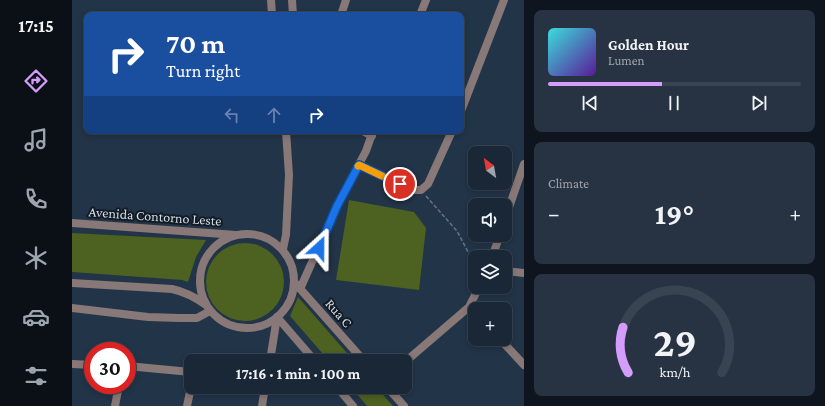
<!DOCTYPE html>
<meta charset="utf-8">
<style>
body{margin:0;font-family:"Crimson Pro",serif;background:#273342;color:#f1f3f6;height:100vh;display:flex;flex-direction:column;font-size:15px;white-space:nowrap}
*{box-sizing:border-box;margin:0}
p{font-size:13px;color:#9fa5ad}
.icon{flex:none;width:22px;height:22px;fill:none;stroke:currentColor;stroke-width:2;stroke-linecap:round;stroke-linejoin:round}
.map{position:relative;flex:1;overflow:hidden}
.drawer{display:flex;flex-direction:column;gap:10px;padding:10px;background:#0e151e;width:301px}
.drawer>*{flex:none}
.hud{position:absolute;left:12px;top:12px;width:380px;height:122px;border-radius:8px;box-shadow:0 2px 6px #0003,0 0 0 1px #384451;background:#1a4fa0;color:#fff;overflow:hidden}
.needle{width:26px;rotate:329deg}
.tools{position:absolute;left:396px;top:146px;display:grid;gap:8px}
.tools a{display:grid;place-items:center;width:44px;height:44px;border-radius:8px;background:#1a2736;box-shadow:0 2px 6px #0003,0 0 0 1px #384451;font-size:20px}
.speed{position:absolute;left:12px;top:342px;display:flex;gap:8px;font-size:20px;font-weight:700;text-align:center}
.speed>*{display:grid;place-content:center;width:52px;height:52px;border-radius:50%;background:#1a2736;box-shadow:0 2px 6px #0003,0 0 0 1px #384451;line-height:1}
.speed .limit{border:6px solid #d22;background:#fff;color:#111}
.pin{position:absolute;display:grid;place-items:center;width:34px;height:34px;color:#fff;margin:-17px;border:2px solid #fff;border-radius:50%;box-shadow:0 1px 4px #0007}
.me{position:absolute;width:44px;margin:-22px;rotate:24deg;stroke-linejoin:round;filter:drop-shadow(0 0 3px #0008)}
.turn{display:flex;align-items:center;gap:14px;height:84px;padding:0 16px;font-size:18px}
.turn .icon{width:52px;height:52px;stroke-width:2.5}
.turn b{display:block;font-size:28px;line-height:34px}
.lanes{display:flex;align-items:center;height:38px;padding:0 16px;background:#0003;justify-content:center;gap:20px;direction:ltr}
.lanes .off{opacity:.35}
.big{font-size:30px;font-weight:700;line-height:1.1}
.drawer .tile{flex:1;display:flex;flex-direction:column;justify-content:center;gap:6px;min-width:0;padding:0 14px;border-radius:8px;background:#273342}
.drawer .dial{align-items:center;gap:0}
.dial svg{height:104px;overflow:visible;fill:none;stroke:#384451;stroke-width:7;stroke-linecap:round;text-anchor:middle}
.dial text{fill:#f1f3f6;stroke:none}
.song{display:flex;align-items:center;gap:12px}
.cover{width:48px;height:48px;border-radius:6px;background:linear-gradient(135deg,hsl(180 70% 55%),hsl(270 70% 35%))}
.played{height:4px;border-radius:2px;background:linear-gradient(90deg,#d49cfb 45%,#384451 45%)}
.keys{display:flex;justify-content:space-around;direction:ltr}
.heat{display:flex;justify-content:space-between;align-items:center;font-size:22px;direction:ltr}
.trip{position:absolute;left:112px;top:354px;width:228px;height:40px;border-radius:8px;background:#1a2736;box-shadow:0 2px 6px #0003,0 0 0 1px #384451;font-weight:700;line-height:40px;text-align:center}
main{display:flex;flex:1;min-height:0}
.dock{display:flex;flex-direction:column;width:72px;justify-content:space-around;align-items:center;background:#0a1016;color:#9fa5ad}
.dock .icon{width:28px;height:28px}
.dock .selected{color:#d49cfb}
.dock b{font-size:18px;color:#f1f3f6}
.map>svg:first-child{display:block}
.green{fill:#4d6120}
.lines{fill:none;stroke-linecap:round;stroke-linejoin:round}
.path{stroke:#647385;stroke-width:1.5;stroke-dasharray:4 2;stroke-linecap:butt}
.minor{stroke:#887877;stroke-width:8}
.tertiary{stroke:#887877;stroke-width:8}
.route-casing{stroke:#114b97;stroke-width:10}
.route{stroke:#1a73e8;stroke-width:7}
.slow{stroke:#f59e0b;stroke-width:7}
.labels{text-anchor:middle;stroke-width:4;stroke-linejoin:round;paint-order:stroke}
.street-label{font-size:14px;fill:#d2ddea;stroke:#131b24}
</style>
<main>
<nav class="dock">
<b>17:15</b>
<svg class="icon selected" aria-label="directions" viewBox="0 0 24 24"><path d="M12 3l9 9-9 9-9-9zM9 14v-3h6M13 9l2 2-2 2"/></svg>
<svg class="icon" aria-label="music" viewBox="0 0 24 24"><path d="M9 18V5l10-2v13"/><circle cx="6" cy="18" r="3"/><circle cx="16" cy="16" r="3"/></svg>
<svg class="icon" aria-label="phone" viewBox="0 0 24 24"><path d="M5 4h4l2 5-3 2q2 4 5 5l2-3 5 2v4C11 20 4 13 5 4z"/></svg>
<svg class="icon" aria-label="climate" viewBox="0 0 24 24"><path d="M12 3v18M4 7l16 10M4 17L20 7"/></svg>
<svg class="icon" aria-label="car" viewBox="0 0 24 24"><path d="M5 17H2v-5l4-1 3-4h7l3 4 3 1v5h-3M9 17h6M6 11h13"/><circle cx="7" cy="17" r="2"/><circle cx="17" cy="17" r="2"/></svg>
<svg class="icon" aria-label="filters" viewBox="0 0 24 24"><path d="M4 7h16M4 17h16"/><circle cx="9" cy="7" r="2"/><circle cx="15" cy="17" r="2"/></svg>
</nav>
<div class="map">
<svg width="452" height="406" viewBox="0 0 452 406">
<rect width="100%" height="100%" fill="#223448"/>
<path class="green" d="M277 200 342 212 354 228 347 290 264 280Z
M0 233 134 240 124 257 116 282 110 280 0 272Z
M134 282a39 39 0 1 1 78 0a39 39 0 1 1-78 0Z
M226 297 282 361H257L218 316Z
M279 387H304L321 406H295Z"/>
<g class="lines">
<path class="path" d="M354 196 385 231 403 265"/>
<path class="minor" d="M220 0 221 15
M269 15 274 0
M348 15 354 0
M389 111 432 0
M291 131 300 136
M287 165 341 190H349L356 184 380 131
M433 219 452 164
M0 223 164 235
M420 257 428 235
M433 271 452 273
M0 283 100 289C114 292 123 297 134 305
M223 283 292 361
M228 289 265 206 294 151 301 131
M397 307 403 313
M0 308 76 317 107 318H125L138 311
M205 317 243 361
M428 339 452 365
M333 362 397 307 407 287
M0 364 21 365
M55 366 119 372
M265 387 281 406
M315 387 332 406
M43 406 47 385
M115 406 119 387"/>
<path class="tertiary" d="M199 0 200 15
M128 281a47 47 0 1 1 94 0a47 47 0 1 1-94 0Z
M211 249 214 235 217 175 214 131
M198 361 205 317
M190 406 193 387"/>
</g>
<g class="lines">
<defs>
<path id="route" d="M247 248 265 206 287 165 328 184"/>
</defs>
<use href="#route" class="route-casing"/>
<use href="#route" class="route"/>
<path class="slow" d="M286 166 287 165 310 176"/>
</g>
<g class="labels">
<g class="street-label">
<text transform="translate(83 216) rotate(4)" y="5">Avenida Contorno Leste</text>
<text transform="translate(267 313) rotate(49)" y="5">Rua C</text>
</g>
</g>
</svg>
<div class="tools">
<a><svg class="needle" viewBox="-14 -14 28 28"><path d="M0-13l5 13h-10z" fill="#e53935"/><path d="M0 13l5-13h-10z" fill="#9fa5ad"/></svg></a>
<a><svg class="icon" aria-label="sound" viewBox="0 0 24 24"><path d="M4 9h4l5-4v14l-5-4H4zM17 9q2 3 0 6"/></svg></a>
<a><svg class="icon" aria-label="layers" viewBox="0 0 24 24"><path d="M12 4l9 5-9 5-9-5zM3 14l9 5 9-5"/></svg></a>
<a>+</a>
</div>
<div class="speed"><div class="limit">30</div></div>
<div class="pin" style="left:328px;top:184px;background:#d93025"><svg class="icon" aria-label="arrive" viewBox="0 0 24 24"><path d="M6 21V4h12l-3 4 3 4H6"/></svg></div>
<svg class="me" style="left:247px;top:248px" viewBox="-20 -20 40 40"><path d="M0-17L14 15 0 8-14 15z" fill="#1a73e8" stroke="#fff" stroke-width="4"/></svg>
<div class="trip">17:16 · 1 min · 100 m</div>
<div class="hud">
<div class="turn"><svg class="icon" aria-label="right" viewBox="0 0 24 24"><path d="M7 20v-9h11M14 6l5 5-5 5"/></svg><div><b>70 m</b>Turn right</div></div>
<div class="lanes"><svg class="icon off" aria-label="left" viewBox="0 0 24 24"><path d="M17 20v-9H6M10 6l-5 5 5 5"/></svg><svg class="icon off" aria-label="ahead" viewBox="0 0 24 24"><path d="M12 20V5M6 11l6-6 6 6"/></svg><svg class="icon" aria-label="right" viewBox="0 0 24 24"><path d="M7 20v-9h11M14 6l5 5-5 5"/></svg></div>
</div>
</div>
<section class="drawer">
<div class="tile">
<div class="song"><i class="cover"></i><div><b>Golden Hour</b><p>Lumen</p></div></div>
<div class="played"></div>
<div class="keys"><svg class="icon" aria-label="previous" viewBox="0 0 24 24"><path d="M18 5L8 12l10 7zM5 5v14"/></svg><svg class="icon" aria-label="pause" viewBox="0 0 24 24"><path d="M8 5v14M16 5v14"/></svg><svg class="icon" aria-label="next" viewBox="0 0 24 24"><path d="M6 5l10 7-10 7zM19 5v14"/></svg></div>
</div>
<div class="tile"><p>Climate</p>
<div class="heat"><a>−</a><b class="big">19°</b><a>+</a></div>
</div>
<div class="tile dial"><svg viewBox="0 0 100 80">
<path d="M14 69A42 42 0 1 1 86 69"/>
<path d="M14 69A42 42 0 0 1 10 34" stroke="#d49cfb"/>
<text x="50" y="56" font-size="32" font-weight="700">29</text>
<text x="50" y="72" font-size="11">km/h</text>
</svg></div>
</section>
</main>
